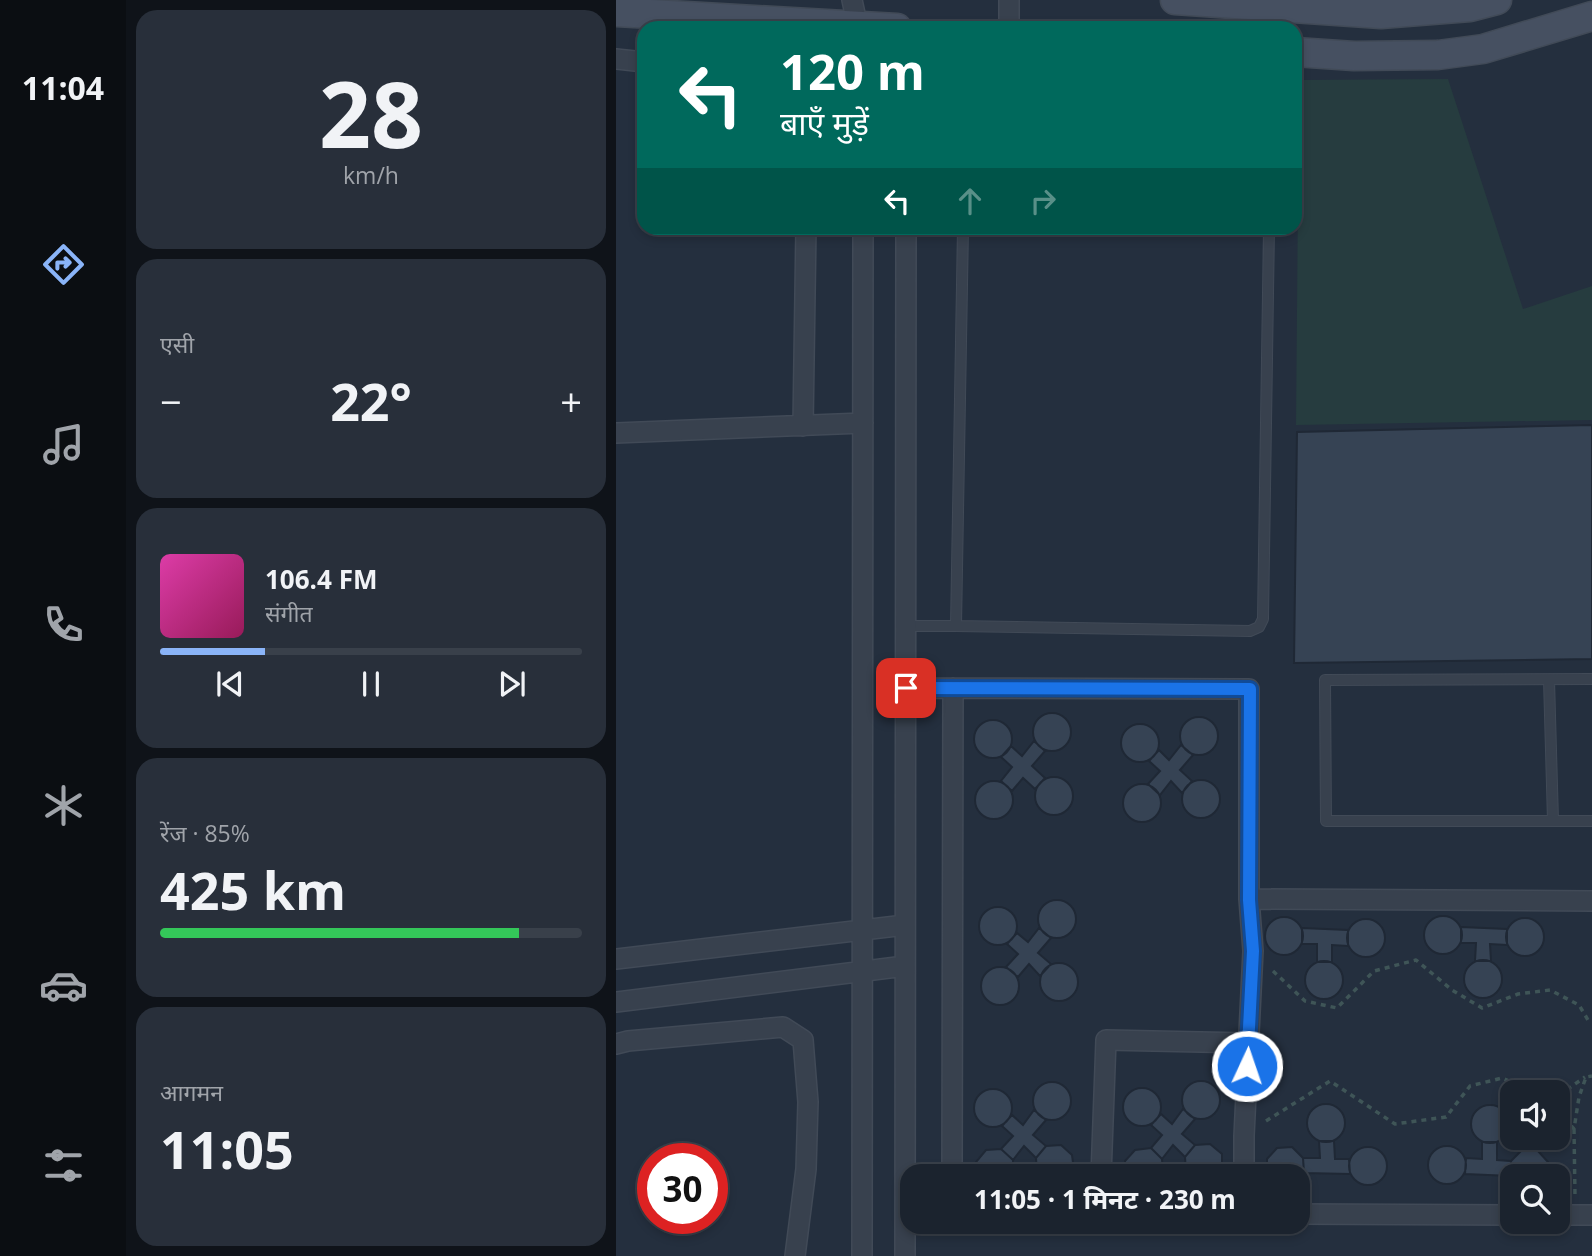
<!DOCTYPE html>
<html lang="hi">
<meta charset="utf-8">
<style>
body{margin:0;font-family:"Open Sans","Noto Sans Devanagari",sans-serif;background:#282f3a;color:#f1f3f6;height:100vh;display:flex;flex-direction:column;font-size:26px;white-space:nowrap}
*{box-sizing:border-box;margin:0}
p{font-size:23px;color:#a0a4aa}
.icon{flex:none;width:38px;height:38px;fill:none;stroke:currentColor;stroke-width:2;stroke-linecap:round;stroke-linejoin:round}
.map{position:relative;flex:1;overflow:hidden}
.sheet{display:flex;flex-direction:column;gap:10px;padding:10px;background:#0f1319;width:490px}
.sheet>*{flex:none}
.hud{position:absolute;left:21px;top:21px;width:665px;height:214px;border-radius:21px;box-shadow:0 4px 10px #0003,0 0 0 2px #39404a;background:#00695c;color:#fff;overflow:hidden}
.buttons{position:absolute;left:884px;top:1080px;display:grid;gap:14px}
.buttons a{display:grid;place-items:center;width:70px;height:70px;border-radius:14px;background:#1b232e;box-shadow:0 4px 10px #0003,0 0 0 2px #39404a;font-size:35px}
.speed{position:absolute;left:21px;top:1143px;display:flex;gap:14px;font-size:35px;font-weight:700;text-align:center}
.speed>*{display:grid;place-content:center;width:91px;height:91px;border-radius:50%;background:#1b232e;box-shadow:0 4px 10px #0003,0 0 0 2px #39404a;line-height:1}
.speed .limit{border:10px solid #d22;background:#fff;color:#111}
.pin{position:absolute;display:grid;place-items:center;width:60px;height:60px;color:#fff;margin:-30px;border-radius:14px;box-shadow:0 4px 10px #0006}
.me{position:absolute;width:77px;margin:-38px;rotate:3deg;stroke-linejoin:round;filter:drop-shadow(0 0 5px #0008)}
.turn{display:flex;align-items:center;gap:24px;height:147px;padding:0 28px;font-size:32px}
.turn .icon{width:91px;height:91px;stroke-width:2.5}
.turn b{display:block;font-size:49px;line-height:60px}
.lanes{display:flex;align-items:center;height:66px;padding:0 28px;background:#0003;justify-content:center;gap:35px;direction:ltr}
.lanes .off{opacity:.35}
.big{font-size:52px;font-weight:700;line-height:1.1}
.sheet .tile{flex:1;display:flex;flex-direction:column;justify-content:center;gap:10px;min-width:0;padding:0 24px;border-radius:21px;background:#282f3a}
.sheet .dial{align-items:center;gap:0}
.dial b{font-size:91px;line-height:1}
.song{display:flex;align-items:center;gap:21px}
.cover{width:84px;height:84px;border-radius:10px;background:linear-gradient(135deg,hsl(320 70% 55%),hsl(330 70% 35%))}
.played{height:7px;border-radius:4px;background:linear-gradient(90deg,#8ab4f8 25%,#39404a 25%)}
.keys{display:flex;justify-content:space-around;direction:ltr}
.heat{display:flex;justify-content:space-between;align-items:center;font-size:38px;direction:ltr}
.charge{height:10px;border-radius:5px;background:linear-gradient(90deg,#34c759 85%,#39404a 0)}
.trip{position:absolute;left:284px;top:1164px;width:410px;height:70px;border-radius:21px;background:#1b232e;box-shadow:0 4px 10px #0003,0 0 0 2px #39404a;font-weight:700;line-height:70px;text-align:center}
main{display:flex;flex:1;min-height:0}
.dock{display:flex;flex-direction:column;width:126px;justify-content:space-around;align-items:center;background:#0b0e12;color:#a0a4aa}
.dock .icon{width:49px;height:49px}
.dock .active{color:#8ab4f8}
.dock b{font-size:32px;color:#f1f3f6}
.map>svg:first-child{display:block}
.green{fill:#263c3f}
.building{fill:#364354;stroke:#1f2835;stroke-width:2}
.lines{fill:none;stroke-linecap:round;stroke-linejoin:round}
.lane-casing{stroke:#414a57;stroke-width:12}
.street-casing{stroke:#414a57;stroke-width:22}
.secondary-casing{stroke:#414a57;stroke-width:31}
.path{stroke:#3f5557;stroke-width:3.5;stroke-dasharray:5 5;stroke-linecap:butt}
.lane{stroke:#38414e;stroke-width:10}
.street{stroke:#38414e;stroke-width:19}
.secondary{stroke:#465061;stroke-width:28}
.route-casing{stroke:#114b97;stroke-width:18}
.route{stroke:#1a73e8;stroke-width:12}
</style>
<main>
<nav class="dock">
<b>11:04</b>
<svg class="icon active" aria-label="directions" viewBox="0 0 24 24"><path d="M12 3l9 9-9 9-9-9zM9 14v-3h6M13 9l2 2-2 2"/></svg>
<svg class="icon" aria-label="music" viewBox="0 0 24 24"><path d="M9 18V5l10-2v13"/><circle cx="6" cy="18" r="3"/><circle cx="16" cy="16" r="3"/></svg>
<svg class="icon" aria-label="phone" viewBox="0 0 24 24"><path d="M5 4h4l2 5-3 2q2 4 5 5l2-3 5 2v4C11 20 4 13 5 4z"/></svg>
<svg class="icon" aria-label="climate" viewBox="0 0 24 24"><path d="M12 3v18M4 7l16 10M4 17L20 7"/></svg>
<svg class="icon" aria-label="car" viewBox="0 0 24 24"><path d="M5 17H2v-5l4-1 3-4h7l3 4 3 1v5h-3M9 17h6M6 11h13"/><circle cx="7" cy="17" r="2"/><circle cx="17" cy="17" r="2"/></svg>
<svg class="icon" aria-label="filters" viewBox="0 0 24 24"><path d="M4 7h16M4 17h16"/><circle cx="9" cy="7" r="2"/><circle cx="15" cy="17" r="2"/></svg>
</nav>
<section class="sheet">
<div class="tile dial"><b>28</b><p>km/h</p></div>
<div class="tile"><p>एसी</p>
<div class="heat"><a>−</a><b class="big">22°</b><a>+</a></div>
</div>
<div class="tile">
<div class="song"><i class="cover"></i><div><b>106.4 FM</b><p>संगीत</p></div></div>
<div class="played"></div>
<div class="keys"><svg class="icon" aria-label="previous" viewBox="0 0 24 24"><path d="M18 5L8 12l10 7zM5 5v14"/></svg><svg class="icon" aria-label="pause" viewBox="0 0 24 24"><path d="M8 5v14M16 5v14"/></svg><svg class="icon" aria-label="next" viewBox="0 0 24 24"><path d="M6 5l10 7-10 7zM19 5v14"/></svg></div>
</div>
<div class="tile"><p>रेंज · 85%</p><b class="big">425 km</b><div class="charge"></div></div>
<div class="tile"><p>आगमन</p><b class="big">11:05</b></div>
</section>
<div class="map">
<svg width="976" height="1256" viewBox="0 0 976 1256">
<rect width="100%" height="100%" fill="#242f3e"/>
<path class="green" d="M832 79 907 309 976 286V420L680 425 683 80Z"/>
<path class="building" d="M976 425V659L678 663 681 432Z
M417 732a19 19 0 1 1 38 0a19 19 0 1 1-38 0Z
M564 736a19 19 0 1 1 38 0a19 19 0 1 1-38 0Z
M358 739a19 19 0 1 1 38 0a19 19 0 1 1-38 0Z
M505 743a19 19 0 1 1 38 0a19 19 0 1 1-38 0Z
M418 741 429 751 416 766 429 778 419 789 407 778 396 791 385 781 396 767 385 757 395 746 406 756Z
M565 745 577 755 564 770 576 781 566 793 555 781 544 795 532 784 544 771 533 761 543 750 553 760Z
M419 796a19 19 0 1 1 38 0a19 19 0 1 1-38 0Z
M566 799a19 19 0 1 1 38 0a19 19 0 1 1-38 0Z
M359 800a19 19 0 1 1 38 0a19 19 0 1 1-38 0Z
M507 803a19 19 0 1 1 38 0a19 19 0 1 1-38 0Z
M422 919a19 19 0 1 1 38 0a19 19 0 1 1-38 0Z
M363 926a19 19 0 1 1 38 0a19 19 0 1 1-38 0Z
M808 935a19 19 0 1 1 38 0a19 19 0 1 1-38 0Z
M649 936a19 19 0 1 1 38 0a19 19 0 1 1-38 0Z
M890 937a19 19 0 1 1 38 0a19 19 0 1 1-38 0Z
M731 938a19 19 0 1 1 38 0a19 19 0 1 1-38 0Z
M845 927 891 929V945L874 944 875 961H859L860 943H845Z
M423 928 435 938 422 953 435 964 424 976 413 964 402 977 390 967 402 954 391 944 401 933 412 942Z
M686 928 732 930V946L716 945V962H701V944H686Z
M848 979a19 19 0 1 1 38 0a19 19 0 1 1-38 0Z
M689 980a19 19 0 1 1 38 0a19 19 0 1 1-38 0Z
M424 982a19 19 0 1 1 38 0a19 19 0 1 1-38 0Z
M365 986a19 19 0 1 1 38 0a19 19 0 1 1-38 0Z
M566 1100a19 19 0 1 1 38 0a19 19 0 1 1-38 0Z
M417 1101a19 19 0 1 1 38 0a19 19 0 1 1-38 0Z
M507 1107a19 19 0 1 1 38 0a19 19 0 1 1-38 0Z
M358 1108a19 19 0 1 1 38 0a19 19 0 1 1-38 0Z
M691 1123a19 19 0 1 1 38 0a19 19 0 1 1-38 0Z
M855 1124a19 19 0 1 1 38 0a19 19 0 1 1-38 0Z
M567 1109 579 1119 566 1134 579 1145 569 1157 557 1145 546 1159 535 1148 546 1135 535 1125 545 1114 556 1124Z
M418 1110 430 1120 417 1135 430 1146 420 1158 408 1146 397 1160 385 1149 397 1136 386 1126 396 1115 407 1125Z
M703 1141H718L719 1159H733L734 1174 688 1173 687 1158H704Z
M866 1142H881V1160L895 1161V1176L849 1174 850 1158 866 1159Z
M594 1144 606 1154V1170L601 1176H574L570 1172 569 1157 579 1145Z
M445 1145 456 1155 458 1170 453 1176H424L421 1173 420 1158 430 1146Z
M812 1165a19 19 0 1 1 38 0a19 19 0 1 1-38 0Z
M676 1147 687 1158 688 1173 681 1181V1176H653L651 1174V1159L661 1148Z
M733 1166a19 19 0 1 1 38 0a19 19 0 1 1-38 0Z
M535 1148 546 1159 547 1174 545 1176H510L509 1161 519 1150Z
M385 1149 397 1160V1176H361L360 1162 370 1150Z
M906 1150 922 1151 932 1162V1176L896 1177 895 1161Z"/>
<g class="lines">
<defs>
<path id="lane" d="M347 228 340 626 634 631 643 627 647 619 653 228
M290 626H340
M976 679 709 680 710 821H976
M933 680 937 821"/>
<path id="street" d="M236 0 242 28
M393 0V28
M0 59 28 62
M187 426 190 228
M0 433 247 423
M290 688 633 689V899L976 901
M0 959 289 925
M0 1002 289 966
M0 1044 12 1041 167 1027 187 1040 192 1102 190 1169 179 1256
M336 1176 337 688
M485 1176 490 1040 632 1043
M628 1176V1136L637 951 633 899
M681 1214 896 1215
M942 1215H976
M246 1256 247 228
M289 1256 290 228"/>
<path id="secondary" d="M559 0 765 14 854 7 881 0
M0 12 281 28
M679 52 738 56 822 55 867 49 976 16"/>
</defs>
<use href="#lane" class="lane-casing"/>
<use href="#street" class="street-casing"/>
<use href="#secondary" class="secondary-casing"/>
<path class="path" d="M657 971 689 1001 721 1008 758 971 800 960 836 990 866 1008 902 994 934 990 963 1005 972 1020 976 1021
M942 1094 949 1091 969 1077
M942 1111 958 1129 963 1097 970 1077 976 1076
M650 1121 714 1081 779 1124 830 1117 854 1086 886 1078 918 1092
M958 1129 959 1197"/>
<use href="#lane" class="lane"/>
<use href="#street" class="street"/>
<use href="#secondary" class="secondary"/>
</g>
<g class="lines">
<defs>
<path id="route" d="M290 688 634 689 633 900 637 951 631 1066"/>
</defs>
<use href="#route" class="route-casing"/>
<use href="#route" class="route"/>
</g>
</svg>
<div class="buttons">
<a><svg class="icon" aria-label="sound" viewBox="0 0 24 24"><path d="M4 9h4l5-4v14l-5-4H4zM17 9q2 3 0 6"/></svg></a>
<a><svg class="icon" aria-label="search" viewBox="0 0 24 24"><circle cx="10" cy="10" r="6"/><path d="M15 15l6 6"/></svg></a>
</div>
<div class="speed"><div class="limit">30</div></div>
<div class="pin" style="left:290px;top:688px;background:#d93025"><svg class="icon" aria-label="arrive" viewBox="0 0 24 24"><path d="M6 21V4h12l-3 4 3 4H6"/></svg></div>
<svg class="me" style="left:631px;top:1066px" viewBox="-20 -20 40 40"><circle r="17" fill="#1a73e8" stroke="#fff" stroke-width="3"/><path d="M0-11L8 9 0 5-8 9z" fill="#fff"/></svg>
<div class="trip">11:05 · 1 मिनट · 230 m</div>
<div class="hud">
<div class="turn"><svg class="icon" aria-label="left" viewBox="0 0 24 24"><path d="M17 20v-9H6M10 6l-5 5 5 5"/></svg><div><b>120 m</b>बाएँ मुड़ें</div></div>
<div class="lanes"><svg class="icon" aria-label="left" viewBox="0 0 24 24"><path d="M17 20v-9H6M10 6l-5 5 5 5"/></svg><svg class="icon off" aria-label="ahead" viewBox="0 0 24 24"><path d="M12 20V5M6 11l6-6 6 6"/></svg><svg class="icon off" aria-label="right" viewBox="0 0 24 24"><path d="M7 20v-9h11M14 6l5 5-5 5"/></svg></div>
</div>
</div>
</main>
